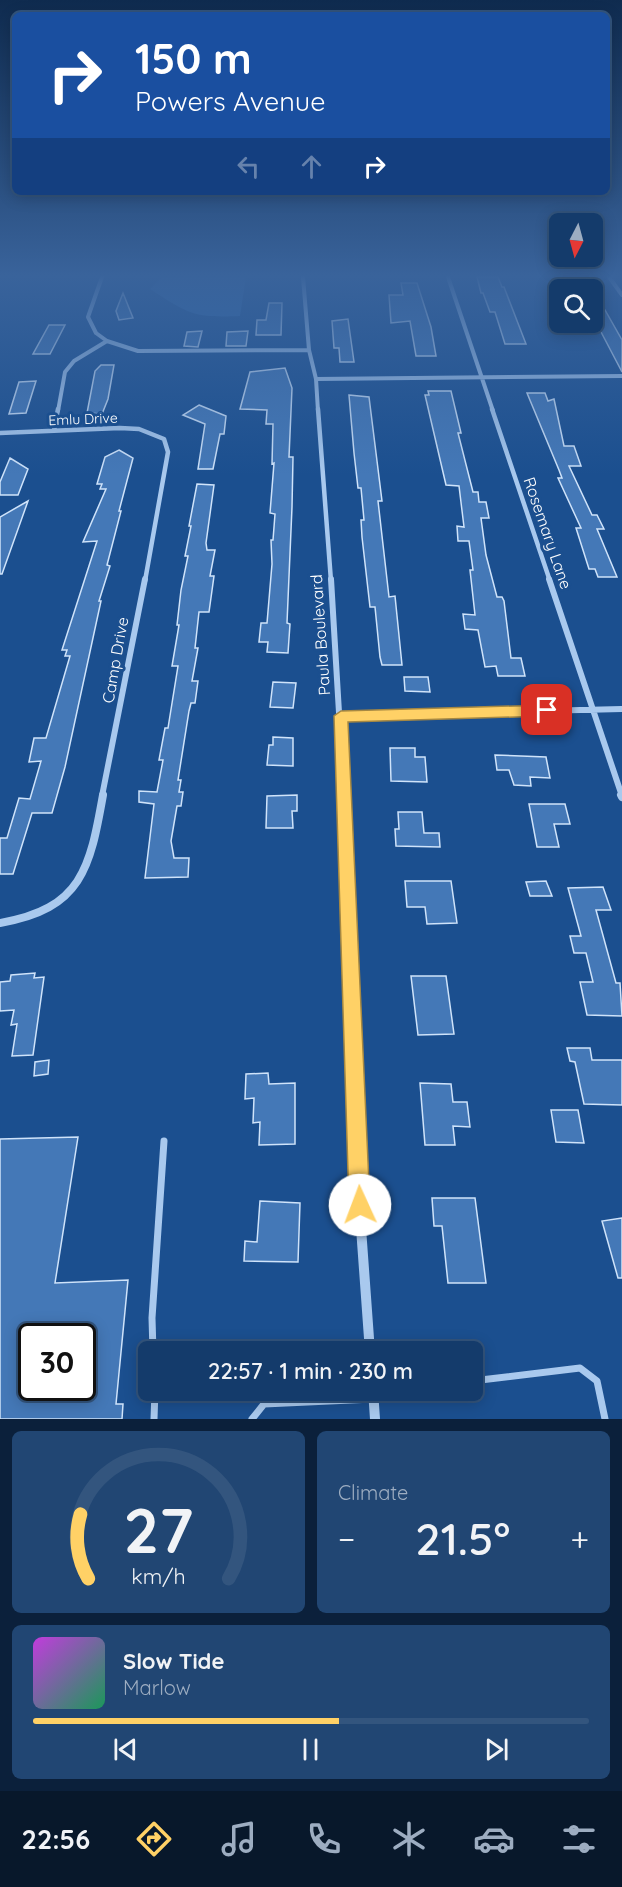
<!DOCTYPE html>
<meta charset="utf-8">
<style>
body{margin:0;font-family:Quicksand,sans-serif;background:#214673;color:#f1f3f6;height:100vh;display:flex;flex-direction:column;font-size:22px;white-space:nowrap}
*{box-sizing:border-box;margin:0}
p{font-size:20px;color:#9dadc1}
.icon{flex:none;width:33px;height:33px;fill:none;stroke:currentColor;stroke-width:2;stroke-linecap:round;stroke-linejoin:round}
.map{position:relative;height:1419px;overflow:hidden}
.details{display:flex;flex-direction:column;gap:12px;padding:12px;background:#0b203b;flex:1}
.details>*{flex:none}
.banner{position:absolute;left:12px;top:12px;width:598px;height:183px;border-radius:9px;box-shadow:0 3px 15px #0003,0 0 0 2px #33557e;background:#1a4fa0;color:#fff;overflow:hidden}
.needle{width:39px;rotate:186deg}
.fabs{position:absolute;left:549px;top:213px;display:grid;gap:12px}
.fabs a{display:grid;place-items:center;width:54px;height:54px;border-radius:9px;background:#143b6b;box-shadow:0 3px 15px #0003,0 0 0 2px #33557e;font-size:30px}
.speed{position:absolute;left:18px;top:1323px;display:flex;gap:12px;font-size:30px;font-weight:700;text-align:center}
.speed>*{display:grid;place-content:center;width:78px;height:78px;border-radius:50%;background:#143b6b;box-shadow:0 3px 15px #0003,0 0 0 2px #33557e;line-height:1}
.speed .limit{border:3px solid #111;border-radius:9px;background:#fff;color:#111}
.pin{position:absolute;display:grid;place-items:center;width:51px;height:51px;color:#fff;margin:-26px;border-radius:12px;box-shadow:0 3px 9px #0006}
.me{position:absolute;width:66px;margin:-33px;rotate:358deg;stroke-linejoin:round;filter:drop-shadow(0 0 4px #0008)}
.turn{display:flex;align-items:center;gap:21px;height:126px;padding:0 24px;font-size:27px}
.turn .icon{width:78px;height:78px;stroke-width:2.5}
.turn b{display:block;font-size:42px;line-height:51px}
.lanes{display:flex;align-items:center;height:57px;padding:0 24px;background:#0003;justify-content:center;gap:30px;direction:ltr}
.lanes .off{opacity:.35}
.big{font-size:45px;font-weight:600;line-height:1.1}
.details .widget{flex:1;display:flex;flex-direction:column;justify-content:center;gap:9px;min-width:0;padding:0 21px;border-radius:9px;background:#214673}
.details .dial{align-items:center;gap:0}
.dial svg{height:156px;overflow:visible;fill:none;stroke:#33557e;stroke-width:7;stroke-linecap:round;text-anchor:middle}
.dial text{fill:#f1f3f6;stroke:none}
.song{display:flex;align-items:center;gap:18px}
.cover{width:72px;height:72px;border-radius:9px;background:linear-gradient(135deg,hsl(290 70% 55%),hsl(150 70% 35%))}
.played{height:6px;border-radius:3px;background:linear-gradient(90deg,#ffd166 55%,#33557e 55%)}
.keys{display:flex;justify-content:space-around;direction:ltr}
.heat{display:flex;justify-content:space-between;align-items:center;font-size:33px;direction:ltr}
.details .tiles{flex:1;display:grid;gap:12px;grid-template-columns:1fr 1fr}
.widget:last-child{grid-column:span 2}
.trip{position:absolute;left:138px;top:1341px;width:345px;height:60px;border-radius:9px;background:#143b6b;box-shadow:0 3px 15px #0003,0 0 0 2px #33557e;font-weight:600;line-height:60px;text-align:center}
.tabs{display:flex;height:96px;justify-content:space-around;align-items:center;background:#08182b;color:#9dadc1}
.tabs .icon{width:42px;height:42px}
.tabs .active{color:#ffd166}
.tabs b{font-size:27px;color:#f1f3f6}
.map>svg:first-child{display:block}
.green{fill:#2e69ad}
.building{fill:#4478b7;stroke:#cfe3fa;stroke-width:1.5;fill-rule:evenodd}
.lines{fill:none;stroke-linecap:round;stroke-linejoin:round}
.lane{stroke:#a9c9ee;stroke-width:7}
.street-far4{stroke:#a9c9ee;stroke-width:4}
.street-far3{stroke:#a9c9ee;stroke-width:4.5}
.street-far2{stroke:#a9c9ee;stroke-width:6}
.street-far1{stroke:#a9c9ee;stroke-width:8}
.street{stroke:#a9c9ee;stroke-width:10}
.route{fill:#ffd166;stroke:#a68842;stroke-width:1.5}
.labels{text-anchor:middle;stroke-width:6;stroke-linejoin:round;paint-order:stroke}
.far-street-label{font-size:14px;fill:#fff;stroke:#1b4f8f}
.street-label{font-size:16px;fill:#fff;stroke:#1b4f8f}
</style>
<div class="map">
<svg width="622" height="1419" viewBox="0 0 622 1419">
<rect width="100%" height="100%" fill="#1b4f8f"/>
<path class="green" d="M162 277H246L240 316C194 318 188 314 150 289Z"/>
<path class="building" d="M477 277H498L502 287H504L526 344H505L495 312H490L483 293H481Z
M401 283H417L431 327 436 356H416L410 321 391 323 389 295H403Z
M123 293 133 318 119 320 116 311Z
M269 303H282L281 335H256L257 320H266Z
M592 310H605L622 340V372L601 332H596L592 325Z
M348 319 354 362H340L339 348H334L332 321Z
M49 325H65L50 354H33Z
M202 331 198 347 184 346 187 332Z
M248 331 246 346H226L227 332Z
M101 365H114L108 399 102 414 87 413 95 371Z
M285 368 292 388 289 457H293L292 507 287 623 290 624 288 653 267 652 268 642H259L261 623H267L272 564 271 540H273L275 514 270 513 274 463 272 464 273 424H266L267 410 240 409 250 372Z
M36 381 26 413 9 414 19 382Z
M428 391H451L461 433H458L473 492H478L479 502H486L489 518H481L486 555 497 597H502L504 601 511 658H521L525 676H498L496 666 485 667 478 630 465 629 463 614 475 615 470 570H473L469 541H458L457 526 464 527 459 486 446 485 425 395H429Z
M527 393H545L548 401 554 399 564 446H574L581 466H569L592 515H597L604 529H597L617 577H598L595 569H589L576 528H581L558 478H562L559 470Z
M349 395 369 397 382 501H378L389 597 395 596 402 665H382L380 657 375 607H370L362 537 361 520H364L361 488H358L354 453Z
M199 405 226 416 224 434H220L213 469H198L205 424 183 415Z
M119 450 133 458 119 511H121L107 565 110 566 99 601H101L65 767 52 813H32L13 874H0V838H7L19 798 30 799 41 761 29 762 34 738H46L70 656H65L67 650H62L97 541 83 542 106 489H100L102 484H97L105 457Z
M10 458 28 469 18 495H0V482Z
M197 484 214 485 206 543 207 550H215L210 576H214L209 612H199L195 648H198L192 681H198L195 703H191L189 711 178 780H181L179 792H183L181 806H177L171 841 174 858H189L188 877 145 878 154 804 139 802V791L157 792 163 760H159L165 728H168L178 666H172L179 625H177L181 590 188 556H185L191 526H189Z
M28 501 2 574H0V517Z
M404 677H428L430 692 405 691Z
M273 682 296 683 293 708 270 707Z
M273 737 293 738V766L267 765 269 745H273Z
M390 748H415V757H425L427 782 391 781Z
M495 755 546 757 550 778 530 777 531 786 514 785 509 770H497Z
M297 795V811H292L293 828H266L267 796Z
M529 804H565L570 824H554L559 847H537Z
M398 812H422L424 833H439L440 847 396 846 395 829H399Z
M405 881H451L457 923 427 924 425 907H407Z
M546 881 552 896H530L526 882Z
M603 887 611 910H596L616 983H620L622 1016 587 1015 580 982H593L586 953H574L570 936H581L568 888Z
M35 973 34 978 44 977 33 1055 12 1056 17 1024 11 1025 14 1010 0 1011V982L10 981 11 975Z
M411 976H446L454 1034 418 1035Z
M567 1048H590L592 1060H622V1105L584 1104 575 1062 570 1061Z
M49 1060 48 1074 34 1076 35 1062Z
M268 1073 269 1084 295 1083V1144L259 1145 260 1122 253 1123 254 1098 245 1099 246 1074Z
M420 1083 451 1084 453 1102H467L470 1127 453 1126 455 1145H425Z
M551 1110H578L584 1143 556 1142Z
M78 1137 55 1283 128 1280 116 1404H123L122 1419H0V1139ZM32 1336H82V1388H32Z
M432 1198H475L486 1283H448L442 1226H434Z
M260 1201 300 1203 298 1262 244 1261 245 1241 257 1242Z
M622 1218V1278H618L602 1221Z"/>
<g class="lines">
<path class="lane" d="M153 1352 152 1318 164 1141
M472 1381 580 1368 597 1381 605 1419
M373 1393 395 1390
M154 1419 155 1390
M252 1419 264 1404 373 1399"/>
<path class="street-far4" d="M102 277 88 317 96 333 107 341 138 351 309 350
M303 277 309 350 316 379 318 411
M448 277 493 411
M609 277 622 295
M316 379 622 376
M58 411 65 372 74 361 107 341"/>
<path class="street-far3" d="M318 409 331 581
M492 409 550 581
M54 430 58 409
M0 433 120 428 139 429 164 439 168 452 145 581"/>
<path class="street-far2" d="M331 579 344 796
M549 579 622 796
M341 716 622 709
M102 796 145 579"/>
<path class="street-far1" d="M344 795 355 1071
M621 795 622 797
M0 923C82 909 90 868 103 795"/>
<path class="street" d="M355 1069 361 1228 370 1352
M373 1390 375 1419"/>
</g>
<linearGradient id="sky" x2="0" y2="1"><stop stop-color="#0f2b4f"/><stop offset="0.58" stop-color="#39639b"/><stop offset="1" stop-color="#39639b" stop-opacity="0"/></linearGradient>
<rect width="622" height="475" fill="url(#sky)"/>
<path class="route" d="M547 705 554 710 547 716 348 722 370 1205 367 1212 360 1215 352 1212 349 1205 334 716 341 711Z"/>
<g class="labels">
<g class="far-street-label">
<text transform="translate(83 419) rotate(-2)" y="5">Emlu Drive</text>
</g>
<g class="street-label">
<text transform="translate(548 533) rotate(71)" y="6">Rosemary Lane</text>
<text transform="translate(320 635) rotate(-94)" y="6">Paula Boulevard</text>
<text transform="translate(115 660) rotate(-80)" y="6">Camp Drive</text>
</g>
</g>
</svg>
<div class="fabs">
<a><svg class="needle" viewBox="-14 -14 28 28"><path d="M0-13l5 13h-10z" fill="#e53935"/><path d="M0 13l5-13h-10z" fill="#9dadc1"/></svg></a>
<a><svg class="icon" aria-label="search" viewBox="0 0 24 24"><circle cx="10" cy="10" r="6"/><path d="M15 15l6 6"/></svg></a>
</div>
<div class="speed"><div class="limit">30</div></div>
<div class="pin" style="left:547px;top:710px;background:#d93025"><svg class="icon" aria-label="arrive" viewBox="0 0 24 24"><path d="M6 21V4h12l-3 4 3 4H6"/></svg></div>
<svg class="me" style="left:360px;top:1205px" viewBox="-20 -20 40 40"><circle r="19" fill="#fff"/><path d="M0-13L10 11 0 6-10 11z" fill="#ffd166"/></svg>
<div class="trip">22:57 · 1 min · 230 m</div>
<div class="banner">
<div class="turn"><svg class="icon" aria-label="right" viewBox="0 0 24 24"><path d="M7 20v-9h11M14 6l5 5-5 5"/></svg><div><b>150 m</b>Powers Avenue</div></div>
<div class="lanes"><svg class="icon off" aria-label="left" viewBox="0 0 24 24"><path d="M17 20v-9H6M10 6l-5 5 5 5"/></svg><svg class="icon off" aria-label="ahead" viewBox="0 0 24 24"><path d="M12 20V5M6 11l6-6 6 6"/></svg><svg class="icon" aria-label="right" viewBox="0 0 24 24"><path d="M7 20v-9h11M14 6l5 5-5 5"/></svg></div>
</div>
</div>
<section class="details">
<div class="tiles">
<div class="widget dial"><svg viewBox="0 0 100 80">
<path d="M14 69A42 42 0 1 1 86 69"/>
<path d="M14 69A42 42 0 0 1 10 36" stroke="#ffd166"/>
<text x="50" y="56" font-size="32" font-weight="700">27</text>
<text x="50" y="72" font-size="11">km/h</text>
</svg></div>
<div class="widget"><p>Climate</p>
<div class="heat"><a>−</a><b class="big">21.5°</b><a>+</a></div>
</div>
<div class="widget">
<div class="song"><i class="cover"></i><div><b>Slow Tide</b><p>Marlow</p></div></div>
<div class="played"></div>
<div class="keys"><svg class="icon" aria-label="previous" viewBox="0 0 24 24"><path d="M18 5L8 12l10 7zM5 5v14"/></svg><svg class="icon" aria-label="pause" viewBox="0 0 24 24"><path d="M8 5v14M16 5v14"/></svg><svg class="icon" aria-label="next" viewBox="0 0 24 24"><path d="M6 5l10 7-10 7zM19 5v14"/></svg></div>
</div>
</div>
</section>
<nav class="tabs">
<b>22:56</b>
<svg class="icon active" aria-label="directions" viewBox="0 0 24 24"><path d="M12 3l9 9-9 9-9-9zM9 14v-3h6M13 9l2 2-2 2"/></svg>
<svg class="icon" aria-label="music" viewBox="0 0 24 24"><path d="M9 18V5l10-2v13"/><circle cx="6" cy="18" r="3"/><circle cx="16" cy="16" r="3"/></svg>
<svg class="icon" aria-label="phone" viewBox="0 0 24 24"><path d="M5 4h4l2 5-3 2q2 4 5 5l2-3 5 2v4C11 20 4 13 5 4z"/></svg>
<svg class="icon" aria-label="climate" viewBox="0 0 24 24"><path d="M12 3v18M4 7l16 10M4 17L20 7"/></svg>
<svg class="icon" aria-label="car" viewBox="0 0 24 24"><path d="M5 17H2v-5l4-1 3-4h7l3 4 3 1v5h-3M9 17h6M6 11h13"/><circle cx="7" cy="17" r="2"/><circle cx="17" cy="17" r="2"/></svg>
<svg class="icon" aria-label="filters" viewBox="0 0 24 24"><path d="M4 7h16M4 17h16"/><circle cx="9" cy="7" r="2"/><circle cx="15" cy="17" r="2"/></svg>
</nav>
